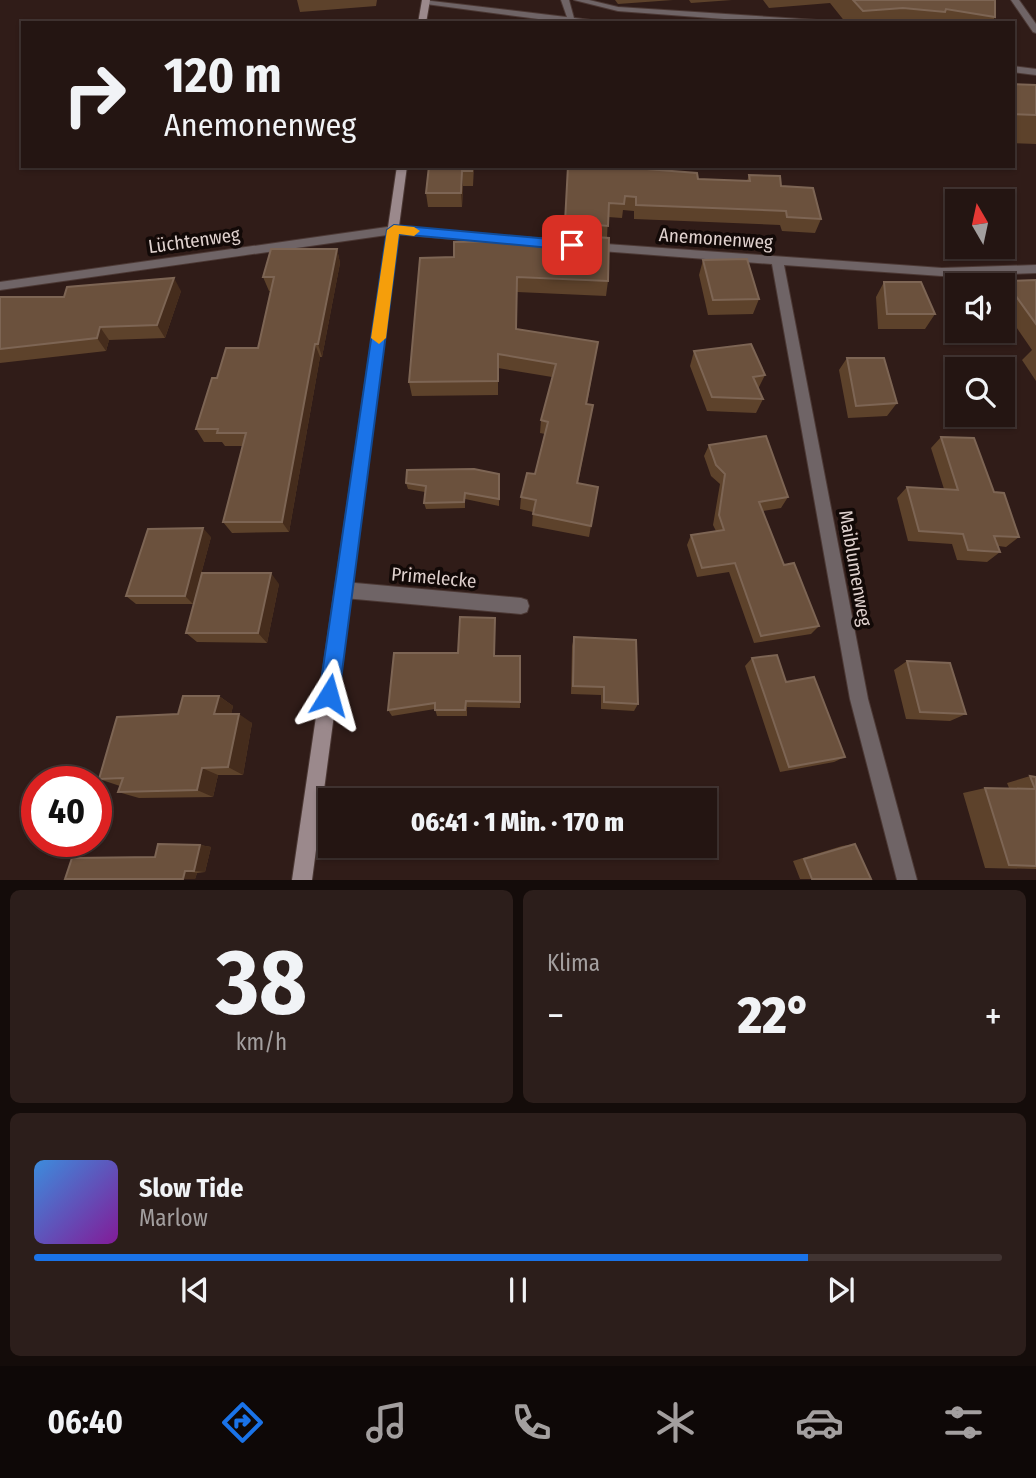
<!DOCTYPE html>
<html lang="de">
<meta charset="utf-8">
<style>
body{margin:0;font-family:"Fira Sans Condensed",sans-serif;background:#2c1e1b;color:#f1f3f6;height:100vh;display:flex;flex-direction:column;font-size:26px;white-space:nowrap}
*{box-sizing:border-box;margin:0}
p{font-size:23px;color:#a39f9f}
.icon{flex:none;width:38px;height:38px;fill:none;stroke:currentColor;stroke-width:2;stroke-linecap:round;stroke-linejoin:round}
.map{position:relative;height:880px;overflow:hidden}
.sheet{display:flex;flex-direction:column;gap:10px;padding:10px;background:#140c0a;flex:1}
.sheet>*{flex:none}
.hud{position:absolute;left:21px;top:21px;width:994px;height:147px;border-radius:0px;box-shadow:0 2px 5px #0004,0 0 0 2px #413432;background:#241512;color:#f1f3f6;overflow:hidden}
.needle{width:46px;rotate:351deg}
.fabs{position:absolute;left:945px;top:189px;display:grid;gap:14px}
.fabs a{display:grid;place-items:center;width:70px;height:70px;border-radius:0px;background:#241512;box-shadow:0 2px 5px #0004,0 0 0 2px #413432;font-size:35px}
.speed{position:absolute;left:21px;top:766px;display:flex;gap:14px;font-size:35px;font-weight:700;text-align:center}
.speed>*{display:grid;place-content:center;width:91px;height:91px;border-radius:50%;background:#241512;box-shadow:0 2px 5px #0004,0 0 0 2px #413432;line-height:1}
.speed .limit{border:10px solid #d22;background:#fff;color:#111}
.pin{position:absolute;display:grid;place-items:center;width:60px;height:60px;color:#fff;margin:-30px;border-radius:14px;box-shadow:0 4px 10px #0006}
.me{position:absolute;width:77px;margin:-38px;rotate:8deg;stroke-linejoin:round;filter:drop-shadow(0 0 5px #0008)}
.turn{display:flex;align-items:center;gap:24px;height:147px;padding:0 28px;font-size:32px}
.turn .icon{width:91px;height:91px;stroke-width:2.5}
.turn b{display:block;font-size:49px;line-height:60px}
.big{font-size:52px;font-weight:800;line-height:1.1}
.sheet .card{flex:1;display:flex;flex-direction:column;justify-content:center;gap:10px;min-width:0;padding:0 24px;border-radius:10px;background:#2c1e1b}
.sheet .dial{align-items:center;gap:0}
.dial b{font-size:91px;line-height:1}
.song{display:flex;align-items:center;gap:21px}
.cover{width:84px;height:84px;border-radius:10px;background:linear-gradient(135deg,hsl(210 70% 55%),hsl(290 70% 35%))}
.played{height:7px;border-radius:4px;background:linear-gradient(90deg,#1a73e8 80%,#413432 80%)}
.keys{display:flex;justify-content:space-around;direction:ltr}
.heat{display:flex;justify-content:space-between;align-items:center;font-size:38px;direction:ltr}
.sheet .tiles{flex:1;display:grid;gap:10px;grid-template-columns:1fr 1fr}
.card:last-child{grid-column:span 2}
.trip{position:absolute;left:318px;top:788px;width:399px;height:70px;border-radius:0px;background:#241512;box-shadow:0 2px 5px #0004,0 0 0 2px #413432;font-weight:800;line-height:70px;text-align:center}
.tab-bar{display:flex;height:112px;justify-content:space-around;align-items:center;background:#0e0807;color:#a39f9f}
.tab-bar .icon{width:49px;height:49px}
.tab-bar .selected{color:#1a73e8}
.tab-bar b{font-size:32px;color:#f1f3f6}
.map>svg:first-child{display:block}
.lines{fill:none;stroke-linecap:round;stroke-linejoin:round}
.lane-casing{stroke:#4c3935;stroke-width:2}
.street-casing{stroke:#4c3935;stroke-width:2}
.secondary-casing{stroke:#4c3935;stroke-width:2}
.lane{fill:#6f6466;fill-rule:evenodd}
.street{fill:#6f6466;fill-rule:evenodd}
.secondary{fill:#9b898c;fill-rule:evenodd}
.wall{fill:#5d422b}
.shaded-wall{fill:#452c1c}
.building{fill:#6b513d;stroke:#7d6554;stroke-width:2}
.route{fill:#1a73e8;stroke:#114b97;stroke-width:2}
.slow{fill:#f59e0b}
.labels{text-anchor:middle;stroke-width:7;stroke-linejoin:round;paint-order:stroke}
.street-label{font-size:19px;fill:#dfd1ce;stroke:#120907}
</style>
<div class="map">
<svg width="1036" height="880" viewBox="0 0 1036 880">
<rect width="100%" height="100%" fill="#301c18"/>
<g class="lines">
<defs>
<path id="lane" d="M561 0H569L575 22 568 20Z
M574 0H589L618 7 817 20 821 23H778L618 11Z"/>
<path id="street" d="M423 0 591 20 595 23H569L426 4H423Z
M1011 0H1019L1036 24V33L1033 32Z
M1013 66 1036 69V75L1013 72Z
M394 226 533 238 539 242 533 246 394 234 0 290V282Z
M592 243 942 268 1036 265V273L942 276 784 265 868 699 917 880H897L850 699 772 264 588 250 586 247Z
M344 582 521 598 527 600 529 606 527 612 521 614 344 598 338 595 336 590 338 585Z"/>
<path id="secondary" d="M422 0H430L426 23H418Z
M397 166H407L312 880H292Z"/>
</defs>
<use href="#lane" class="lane-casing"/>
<use href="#street" class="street-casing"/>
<use href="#secondary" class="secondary-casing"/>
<use href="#lane" class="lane"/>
<use href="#street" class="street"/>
<use href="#secondary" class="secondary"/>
</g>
<path class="wall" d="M297 0H377L376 6 300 12Z
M615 0H673L618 4Z
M689 0H732L691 3Z
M763 0H995V17L992 23H846L830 3 769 8Z
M1013 84 1036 85V144L1013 143Z
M429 166H474L473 186H463L462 207H428L426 193Z
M568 166 698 179 747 181 749 175 781 186 821 219 815 233 782 231 780 225 634 219V211L623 210 622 218 608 217 607 238 608 281 606 296 517 292 516 329 598 342 587 404 593 405 578 483 598 487 589 537 532 526 533 512 520 509 521 497 535 474 545 434 540 433 541 420 552 377 498 368V395L412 396 409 382 454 257 564 240Z
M337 249 340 263 322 357H320L289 532 232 533 223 522 243 446H225L222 442H204L196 429 217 378 258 348 271 291H269L263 277Z
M703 260 759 299 753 314 708 315 699 275Z
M1036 280V381L1022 360 1032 350 1003 308 1002 285 1005 281Z
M884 282 935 314 925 329H878L876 297Z
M181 291 165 338 109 340 106 351 0 363V297H64Z
M694 351 765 375 758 389 763 399 756 413 707 411 690 366Z
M847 358 897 403 887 416 848 418 839 370Z
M941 437 994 492 1019 537 1006 547 998 546 1000 552 987 562 957 560 952 544 908 541 897 498 907 487 944 489 931 448Z
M709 445 788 497 781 508 763 511 784 565 819 626 811 634 754 643 729 572 697 577 687 545 691 535 716 531 713 525 720 484 711 476 704 456Z
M499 474V506L465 499V508L426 509 424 503 425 492 408 489 406 483Z
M211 537 193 604H136L126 596Z
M279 584 267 643 197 642 186 633Z
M495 626V656H520V708L467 707V716H437L435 709 392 716 388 710 458 653Z
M574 637 638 704 634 711 601 709V695L571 694 572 646Z
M752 658 786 682 845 757 834 762 780 772 745 666Z
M907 661 966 714 950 721 906 719 894 670Z
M219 696 233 706 231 714 252 723 243 775H218L213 797 139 798 118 792 120 786 99 779 178 714Z
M1030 776 1036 777V870V869L985 868 963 793 985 788H1009L1007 783Z
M855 844 871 879H800L793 861 842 846Z
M200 845 211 847 205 872 197 873 195 879 155 857Z"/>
<path class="shaded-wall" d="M462 171 463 186 462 207 461 193Z
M337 249 340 263 322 357 318 344Z
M174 278 181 291 165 338 157 325Z
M100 327 109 340 106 351 97 338Z
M315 344 320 357 289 532 282 522Z
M593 405 591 419 575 495 577 483Z
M203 528 211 537 193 604 185 596Z
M271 573 279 584 267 643 258 633Z
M219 696 233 706 229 723 214 714Z
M239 714 252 723 243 775 228 767Z
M202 768 218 775 213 797 197 790Z
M200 845 211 847 205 872 194 871Z
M185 871 197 873 195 879H183Z"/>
<path class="building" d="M853 0H995V17L946 9 945 12 903 8 863 11Z
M1013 84 1036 85V115L1013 114Z
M429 166H472V171H462L461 193H426Z
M568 166H608L697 173 698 179 750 181 749 175 780 176 781 186 813 188 821 219 787 217 786 211 636 205V197L625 196 624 204 609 203 608 226 565 222Z
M564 235 609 238 608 281 517 277 516 329 598 342 586 404 593 405 577 483 598 487 591 526 533 514 536 500 521 497 527 473 535 474 548 422 541 420 556 364 498 354V381L409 382 420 258 454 257V242L517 241V237L564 240Z
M271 249H337L318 344H315L282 522H223L246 433H217L218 429H196L212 378H217L226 348H258L274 277H263Z
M747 259 759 299 713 300 703 260Z
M174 278 157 325 100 327 97 338 0 349V297H64L67 287Z
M1036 280V324L1005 281Z
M884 282H921L935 314H887Z
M751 344 765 375 753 377 763 399 712 397 694 351Z
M847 358H884L897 403 856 406Z
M766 436 788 497 759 502 784 565 794 563 819 626 761 636 735 563 702 568 691 535 724 530 719 515 725 474 716 465 709 445Z
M941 437 974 438 994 492 1004 493 1019 537 994 536 1000 552 968 550 963 534 919 531 907 487 958 490Z
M474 469 499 474V499L465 493 464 502 424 503 426 486 406 483 407 470Z
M203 528 185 596H126L148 529Z
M202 573H271L258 633H186Z
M460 617 495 618 494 656H520V702L466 701 465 710H435V703L388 710 394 653H458Z
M574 637 636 640 638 704 604 702V687L573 686Z
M777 655 786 682 814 677 845 757 789 767 752 658Z
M907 661 950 663 966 714 920 712Z
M183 696H219L214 714H239L228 767 202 768 197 790 118 792 123 778 99 779 117 717 178 714Z
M1030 776 1036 777V866L1009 865 985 788 1035 789Z
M158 844 200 845 194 871H185L183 879H65L72 858 155 857Z
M855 844 871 879H812L804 859Z"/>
<path class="route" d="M394 225 572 241 578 245 572 250 399 234 339 695 336 702 329 705 322 702 319 695 387 230Z"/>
<path class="slow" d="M394 225 414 227 420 231 414 236 399 234 386 338 379 344 371 338 387 230Z"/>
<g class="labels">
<g class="street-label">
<text transform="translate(716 238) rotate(4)" y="7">Anemonenweg</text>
<text transform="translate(194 240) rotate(-8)" y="7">Lüchtenweg</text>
<text transform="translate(856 568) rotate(80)" y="7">Maiblumenweg</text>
<text transform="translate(434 577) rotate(5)" y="7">Primelecke</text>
</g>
</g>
</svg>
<div class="fabs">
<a><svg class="needle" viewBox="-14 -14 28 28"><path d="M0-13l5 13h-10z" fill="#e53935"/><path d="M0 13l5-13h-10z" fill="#a39f9f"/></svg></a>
<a><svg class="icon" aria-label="sound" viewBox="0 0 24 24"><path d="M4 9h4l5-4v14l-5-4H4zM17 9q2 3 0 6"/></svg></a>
<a><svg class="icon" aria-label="search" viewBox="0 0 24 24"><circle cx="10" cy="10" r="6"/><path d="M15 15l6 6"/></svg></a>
</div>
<div class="speed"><div class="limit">40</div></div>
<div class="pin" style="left:572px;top:245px;background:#d93025"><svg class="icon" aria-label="arrive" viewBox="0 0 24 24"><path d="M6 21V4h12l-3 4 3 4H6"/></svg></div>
<svg class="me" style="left:329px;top:695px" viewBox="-20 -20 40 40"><path d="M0-17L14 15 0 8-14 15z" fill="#1a73e8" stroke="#fff" stroke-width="4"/></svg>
<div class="trip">06:41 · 1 Min. · 170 m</div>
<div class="hud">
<div class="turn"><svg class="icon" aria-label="right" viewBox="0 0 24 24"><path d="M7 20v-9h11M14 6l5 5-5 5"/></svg><div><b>120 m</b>Anemonenweg</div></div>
</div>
</div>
<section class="sheet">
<div class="tiles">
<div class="card dial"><b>38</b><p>km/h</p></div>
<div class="card"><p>Klima</p>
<div class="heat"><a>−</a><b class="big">22°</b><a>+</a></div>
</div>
<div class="card">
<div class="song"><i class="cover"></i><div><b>Slow Tide</b><p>Marlow</p></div></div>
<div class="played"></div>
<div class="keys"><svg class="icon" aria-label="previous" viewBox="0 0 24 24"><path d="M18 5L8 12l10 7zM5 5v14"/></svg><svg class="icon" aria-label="pause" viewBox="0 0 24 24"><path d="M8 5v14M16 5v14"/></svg><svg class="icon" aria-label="next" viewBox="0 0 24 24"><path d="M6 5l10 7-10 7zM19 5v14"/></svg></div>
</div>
</div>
</section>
<nav class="tab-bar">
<b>06:40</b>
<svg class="icon selected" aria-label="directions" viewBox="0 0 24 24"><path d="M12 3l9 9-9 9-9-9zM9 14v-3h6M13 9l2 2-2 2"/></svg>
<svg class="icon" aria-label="music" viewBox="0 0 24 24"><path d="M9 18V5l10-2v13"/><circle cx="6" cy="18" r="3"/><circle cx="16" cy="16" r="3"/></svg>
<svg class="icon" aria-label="phone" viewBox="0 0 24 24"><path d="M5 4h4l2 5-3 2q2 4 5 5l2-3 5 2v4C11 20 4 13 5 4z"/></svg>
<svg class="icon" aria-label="climate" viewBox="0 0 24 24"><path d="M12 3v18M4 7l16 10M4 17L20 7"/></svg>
<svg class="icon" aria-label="car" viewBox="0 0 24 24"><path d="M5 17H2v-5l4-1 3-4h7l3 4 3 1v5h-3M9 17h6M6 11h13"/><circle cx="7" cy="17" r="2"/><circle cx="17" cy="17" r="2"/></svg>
<svg class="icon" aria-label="filters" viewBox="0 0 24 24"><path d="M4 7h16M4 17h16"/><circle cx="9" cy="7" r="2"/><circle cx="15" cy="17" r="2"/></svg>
</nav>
